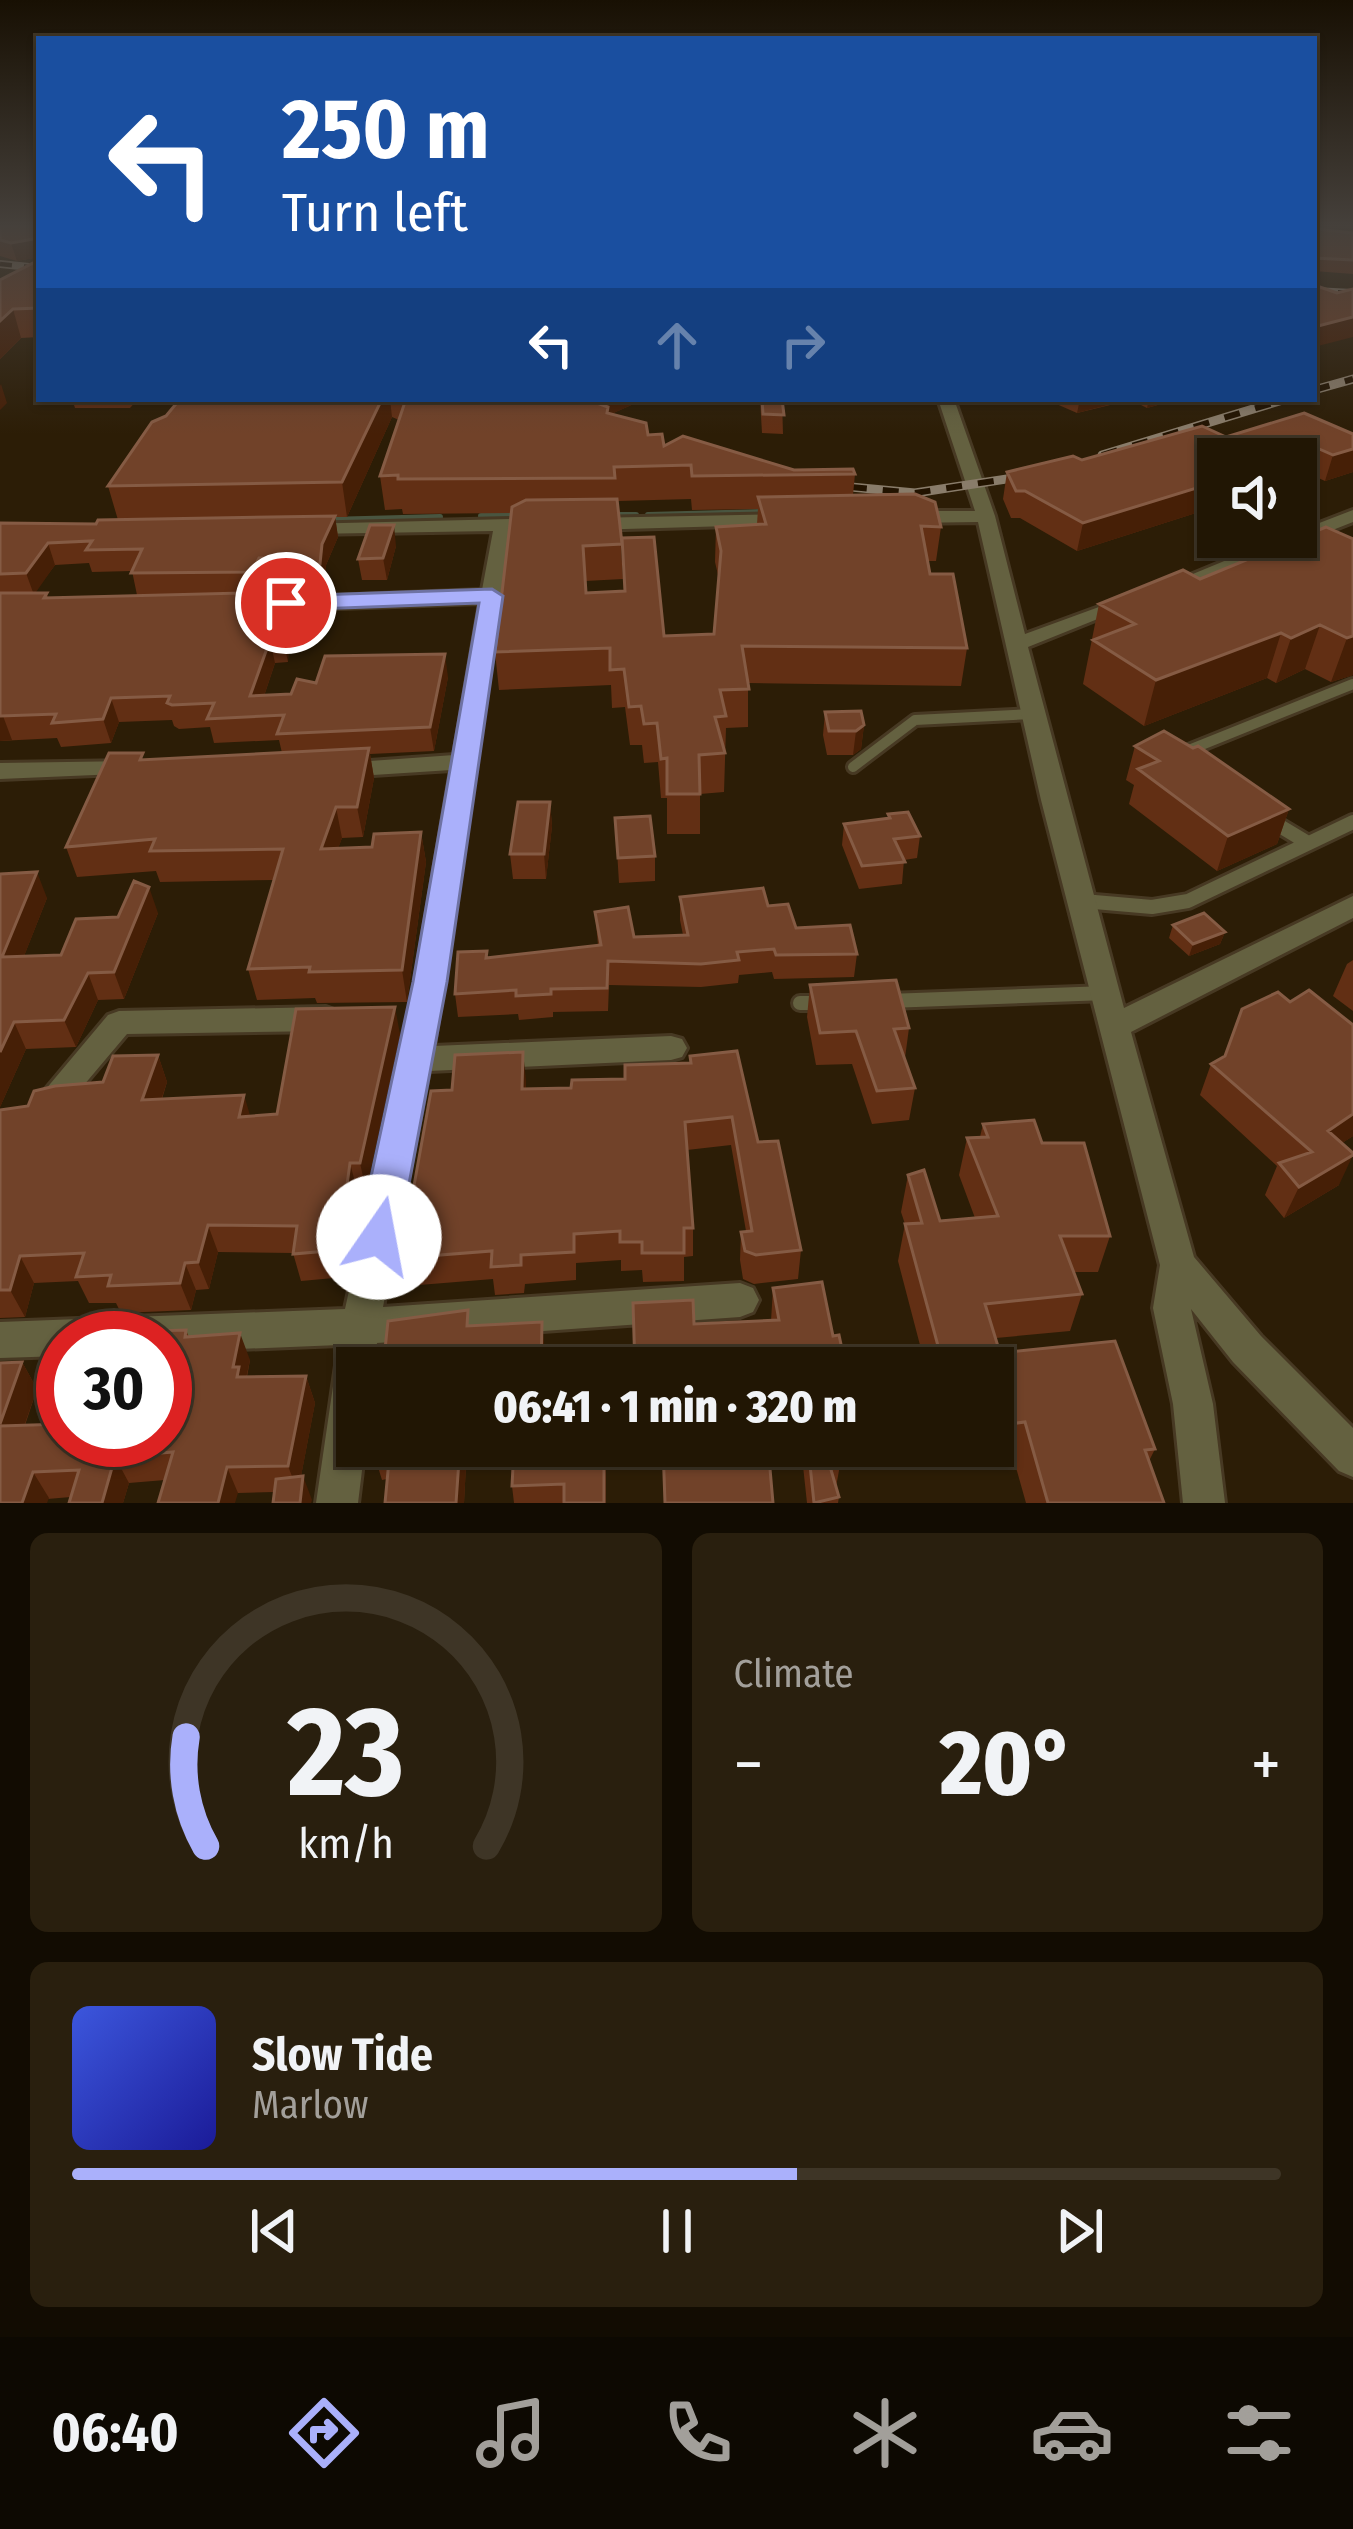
<!DOCTYPE html>
<meta charset="utf-8">
<style>
body{margin:0;font-family:"Fira Sans Condensed",sans-serif;background:#291f0e;color:#f1f3f6;height:100vh;display:flex;flex-direction:column;font-size:45px;white-space:nowrap}
*{box-sizing:border-box;margin:0}
p{font-size:39px;color:#a29f9a}
.icon{flex:none;width:66px;height:66px;fill:none;stroke:currentColor;stroke-width:2;stroke-linecap:round;stroke-linejoin:round}
.map{position:relative;height:1503px;overflow:hidden}
.details{display:flex;flex-direction:column;gap:30px;padding:30px;background:#120c02;flex:1}
.details>*{flex:none}
.guide{position:absolute;left:36px;top:36px;width:1281px;height:366px;border-radius:0px;box-shadow:0 3px 9px #0004,0 0 0 3px #3e3526;background:#1a4fa0;color:#fff;overflow:hidden}
.buttons{position:absolute;left:1197px;top:438px;display:grid;gap:24px}
.buttons a{display:grid;place-items:center;width:120px;height:120px;border-radius:0px;background:#211604;box-shadow:0 3px 9px #0004,0 0 0 3px #3e3526;font-size:60px}
.speed{position:absolute;left:36px;top:1311px;display:flex;gap:24px;font-size:60px;font-weight:700;text-align:center}
.speed>*{display:grid;place-content:center;width:156px;height:156px;border-radius:50%;background:#211604;box-shadow:0 3px 9px #0004,0 0 0 3px #3e3526;line-height:1}
.speed .limit{border:18px solid #d22;background:#fff;color:#111}
.pin{position:absolute;display:grid;place-items:center;width:102px;height:102px;color:#fff;margin:-51px;border:6px solid #fff;border-radius:50%;box-shadow:0 3px 12px #0007}
.me{position:absolute;width:132px;margin:-66px;rotate:12deg;stroke-linejoin:round;filter:drop-shadow(0 0 9px #0008)}
.turn{display:flex;align-items:center;gap:42px;height:252px;padding:0 48px;font-size:54px}
.turn .icon{width:156px;height:156px;stroke-width:2.5}
.turn b{display:block;font-size:84px;line-height:102px}
.lanes{display:flex;align-items:center;height:114px;padding:0 48px;background:#0003;justify-content:center;gap:60px;direction:ltr}
.lanes .off{opacity:.35}
.big{font-size:90px;font-weight:800;line-height:1.1}
.details .widget{flex:1;display:flex;flex-direction:column;justify-content:center;gap:18px;min-width:0;padding:0 42px;border-radius:18px;background:#291f0e}
.details .dial{align-items:center;gap:0}
.dial svg{height:312px;overflow:visible;fill:none;stroke:#3e3526;stroke-width:7;stroke-linecap:round;text-anchor:middle}
.dial text{fill:#f1f3f6;stroke:none}
.song{display:flex;align-items:center;gap:36px}
.cover{width:144px;height:144px;border-radius:18px;background:linear-gradient(135deg,hsl(230 70% 55%),hsl(240 70% 35%))}
.played{height:12px;border-radius:6px;background:linear-gradient(90deg,#aab0fb 60%,#3e3526 60%)}
.keys{display:flex;justify-content:space-around;direction:ltr}
.heat{display:flex;justify-content:space-between;align-items:center;font-size:66px;direction:ltr}
.details .tiles{flex:1;display:grid;gap:30px;grid-template-columns:1fr 1fr}
.widget:last-child{grid-column:span 2}
.trip{position:absolute;left:336px;top:1347px;width:678px;height:120px;border-radius:0px;background:#211604;box-shadow:0 3px 9px #0004,0 0 0 3px #3e3526;font-weight:800;line-height:120px;text-align:center}
.tab-bar{display:flex;height:192px;justify-content:space-around;align-items:center;background:#0d0902;color:#a29f9a}
.tab-bar .icon{width:84px;height:84px}
.tab-bar .current{color:#aab0fb}
.tab-bar b{font-size:54px;color:#f1f3f6}
.map>svg:first-child{display:block}
.lines{fill:none;stroke-linecap:round;stroke-linejoin:round}
.stream{stroke:#495540;stroke-width:6}
.service-far1-casing{stroke:#473923;stroke-width:16}
.service-casing{stroke:#473923;stroke-width:20}
.minor-casing{stroke:#473923;stroke-width:6}
.service-far1{stroke:#646140;stroke-width:10}
.service{stroke:#646140;stroke-width:14}
.minor{fill:#646140;fill-rule:evenodd}
.rail-far1-casing{stroke:#897c6a;stroke-width:8}
.rail-casing{stroke:#897c6a;stroke-width:9}
.rail-far1{stroke:#221300;stroke-width:4.5;stroke-dasharray:12;stroke-linecap:butt}
.rail{stroke:#221300;stroke-width:6;stroke-dasharray:16;stroke-linecap:butt}
.wall{fill:#622f14;fill-rule:evenodd}
.shaded-wall{fill:#461f06}
.building{fill:#714229;stroke:#855b44;stroke-width:3}
.route{fill:#aab0fb;stroke:#6e72a3;stroke-width:3}
</style>
<div class="map">
<svg width="1353" height="1503" viewBox="0 0 1353 1503">
<rect width="100%" height="100%" fill="#2c1d06"/>
<g class="lines">
<path class="stream" d="M613 515H636
M648 515 763 512
M481 516H520
M327 520 440 517"/>
<defs>
<path id="service-far1" d="M1184 752 1353 684
M853 767 915 720 1032 714"/>
<path id="service" d="M1273 822 1308 843
M1083 901 1152 907 1188 901 1353 822
M888 1001 1107 993
M800 1003H825"/>
<path id="minor" d="M938 399H954L995 516 1025 634 1118 600 1125 598 1135 604 1028 647 1124 1008 1353 896V918L1131 1032 1194 1257 1261 1336 1353 1428V1477L1339 1471 1233 1362 1191 1309 1213 1404 1225 1503H1183L1173 1404 1153 1308 1160 1265 1041 800 978 522 908 523 899 517 908 511H975Z
M1353 510V522L1176 592 1169 594 1159 588 1282 537H1296V532Z
M789 514 798 520 796 524 590 530 581 524 590 518Z
M514 519 523 525 511 531 434 1046 671 1036 682 1039 687 1048 682 1057 671 1060 429 1071 383 1307 740 1283 753 1288 759 1300 753 1312 740 1317 377 1343 374 1368H357V1446H365L358 1503H316L339 1345 165 1352V1338H63V1356L0 1358V1322L345 1309 409 1017 451 770 342 777 330 770 342 763 454 755 480 603 254 611 244 605 254 599 482 590 493 531 308 534 301 532V524Z
M133 761 142 763 145 768 142 773 0 779V763Z
M326 1007 337 1011 341 1019 337 1027 326 1031 127 1034 62 1111 51 1115 40 1111 35 1102 108 1015 119 1011Z"/>
</defs>
<use href="#service-far1" class="service-far1-casing"/>
<use href="#service" class="service-casing"/>
<use href="#minor" class="minor-casing"/>
<use href="#service-far1" class="service-far1"/>
<use href="#service" class="service"/>
<use href="#minor" class="minor"/>
<defs>
<path id="rail-far1" d="M0 264 39 268
M1314 291 1353 293"/>
<path id="rail" d="M1314 390 1353 379
M1102 455 1286 399
M819 484 915 493 1039 474"/>
</defs>
<use href="#rail-far1" class="rail-far1-casing"/>
<use href="#rail" class="rail-casing"/>
<use href="#rail-far1" class="rail-far1"/>
<use href="#rail" class="rail"/>
</g>
<path class="wall" d="M0 224H39V257L17 261 0 256Z
M1314 224 1317 229 1353 233V274L1314 271Z
M39 260V337L21 338 0 359V280Z
M72 399H645L611 414 664 446 794 470 855 474 853 495 941 527 936 561H928L930 574 967 648 961 686 748 683V727L726 728 724 792 700 794V834H667V798H661L658 762 644 763 642 745H630L625 707 612 708 611 685 499 690 495 652 511 513 403 514 402 509 385 510 380 476 399 420 392 417 347 517H335L338 537 326 565 324 586 303 587 302 580 263 579 256 594H242L243 599 290 617 288 662 275 663 264 696 291 694 316 683 448 677 434 751 370 754 374 778 363 837 342 838 338 848 372 847 421 832 426 862 407 1002 317 1003 315 998 257 1000 248 969 274 880 160 882 156 871 77 877 66 847 145 759 282 753 279 740 214 743 210 727 179 729 174 726 172 720 119 722 111 743 61 747 57 738 0 741V523L96 524 118 520 108 486 179 400H137L130 408H75ZM691 499 692 510 758 509 757 524 716 527 715 562 719 579 714 634 664 636 622 538 624 591 586 593 585 581 623 579 618 501ZM89 563 92 572 132 571 137 595 193 594 48 598 47 593H34L55 565Z
M760 399H782L783 434 762 433Z
M1045 399H1179L1147 408 1131 400 1077 413Z
M1353 434V472L1325 481 1296 468V459H1218V521L1199 512 1077 551 1020 518H1011L1003 499 1007 472 1226 437Z
M1353 539V675L1331 682 1305 669 1276 683 1267 678 1144 726 1083 684 1099 604Z
M396 546 387 580H362L358 559Z
M825 712 864 725 861 749 853 755H827L823 735Z
M1135 746 1289 809 1277 844 1217 871 1129 804 1134 785 1126 780Z
M550 802 552 826 546 879H513L510 854Z
M888 814 920 836 917 858 904 860 902 884 859 889 842 845 844 824 888 819Z
M615 818 655 856V881L619 883Z
M8 873 47 898 24 956 61 955 118 917 158 913 124 999 98 1000 76 1047 26 1049 0 1107Z
M680 897 768 906 796 928 857 954 854 977 774 979 772 972 739 975 738 983 701 987 609 985 608 1011 553 1012V1017L519 1020 518 1014 458 1017 455 994 487 951V958L598 945 595 912 634 937 683 935 680 920Z
M1173 925 1225 932 1220 944 1189 956 1169 938Z
M1353 960V1011L1333 996 1347 964Z
M810 985 909 1028 905 1058 915 1088 909 1120 872 1124 852 1064 816 1065 807 1017Z
M400 1034 366 1190H357L345 1277 301 1281 293 1253 218 1252 209 1289 196 1290 191 1310 121 1313 116 1303H89L78 1281 34 1283 25 1317 0 1318V1110L28 1106 103 1082 158 1055 167 1082 162 1099 251 1116 277 1114Z
M690 1056 758 1142 801 1250 798 1279 754 1284 743 1279 740 1260 741 1232 746 1231 731 1145 687 1150 693 1228V1256L684 1257V1281L643 1282 642 1270 621 1271V1260L576 1263V1280L525 1284 524 1293 495 1295 493 1279 407 1286 401 1258 452 1090 526 1080V1089L571 1088 625 1079 690 1063Z
M1211 1064 1353 1136 1342 1143 1339 1185 1284 1218 1265 1195 1277 1166 1200 1095Z
M983 1124 1042 1143 1110 1236 1098 1272H1074L1082 1294 1070 1331 996 1338 1000 1353 1155 1449 1149 1461 1164 1503H1026L1013 1457 952 1464 947 1446H993V1368H926L898 1261 905 1224 901 1212 908 1175 940 1221 975 1218 959 1175 967 1138 980 1137Z
M773 1288 833 1336 694 1324 771 1321Z
M186 1330 189 1337 250 1360 247 1377 306 1376 315 1403 301 1476 311 1503H273L274 1492 238 1493 165 1480 129 1483 123 1503H69L71 1497 0 1503 22 1362 37 1389 25 1425 165 1440Z
M374 1446H467L464 1503 387 1479 382 1480 373 1451Z
M637 1446H768L663 1466 637 1467Z
M778 1446H857L854 1464 840 1465 836 1487 839 1497 838 1503H807L803 1466 785 1468Z
M606 1473V1503H514L512 1486Z"/>
<path class="shaded-wall" d="M39 238V257L17 261 11 243Z
M13 309 21 338 0 359V321Z
M1353 317V337L1314 347V327Z
M1 384 7 403 0 410V386Z
M382 399H390L392 417 347 517 342 482Z
M577 399H645L609 415Z
M1080 399H1131L1077 413Z
M1149 399H1179L1147 408Z
M1292 437 1286 459H1221Z
M1353 449V472L1325 481 1333 455Z
M1206 485 1199 512 1077 551 1083 523Z
M335 516 338 537 326 565 324 586 320 564 322 544Z
M394 525 396 546 387 580 383 558Z
M48 543 55 565 34 595 26 573Z
M259 558 263 579 256 594 252 572Z
M285 595 290 617 288 662 283 639Z
M1320 625 1305 669 1276 683 1291 638Z
M1281 633 1267 678 1144 726 1156 680Z
M1353 636V675L1331 682 1347 638Z
M270 640 275 663 257 717 250 696Z
M445 654 448 677 434 751 430 727Z
M111 698 119 722 111 743 103 719Z
M0 716H3L12 740 0 741Z
M864 725 861 749 853 755 856 731Z
M369 748 374 778 363 837 357 807Z
M550 802 552 826 546 879 544 854Z
M336 807 342 838 327 880 321 849Z
M1289 809 1277 844 1217 871 1228 836Z
M421 832 426 862 407 1002 402 970Z
M37 872 47 898 13 984 2 957Z
M149 887 158 913 124 999 114 972Z
M1225 932 1220 944 1189 956 1193 944Z
M88 973 98 1000 76 1047 64 1020Z
M395 1007 400 1034 366 1190 360 1163Z
M14 1022 26 1049 0 1107V1052Z
M523 1052 526 1080 525 1118 522 1089Z
M158 1055 167 1082 152 1127 142 1100Z
M244 1095 252 1122 239 1117Z
M1353 1114V1136L1313 1162 1328 1131Z
M1353 1155 1339 1185 1284 1218 1299 1187Z
M350 1163 357 1190 345 1277 338 1250Z
M208 1225 218 1252 209 1289 198 1262Z
M20 1256 34 1283 25 1317 10 1290Z
M185 1263 196 1290 191 1310 180 1283Z
M542 1322 545 1352V1368H541Z
M240 1333 250 1360 245 1383 247 1404 233 1367Z
M22 1362 37 1389 15 1452 0 1424Z
M306 1376 315 1403 298 1492 288 1466Z
M460 1446H467L464 1503H456Z
M604 1446 606 1473V1503H604Z
M115 1457 129 1483 123 1503H102Z
M227 1467 238 1493 235 1503H218Z
M33 1472 49 1498 47 1503H22Z
M303 1476 312 1500 311 1503H300Z"/>
<path class="building" d="M39 224V238L11 243 0 240V225Z
M1314 224 1317 229 1353 233V260L1314 258Z
M39 260V308L13 309 0 321V280Z
M1314 285 1337 293 1353 289V317L1314 327Z
M180 399H382L342 482 108 486 152 422 166 416Z
M406 399H586L608 407 607 413 646 423 648 435 662 434 664 446 683 436 794 470 853 469 855 474 692 476 691 465 614 467 615 478 398 479V475L380 476Z
M762 399H782L784 415 763 414Z
M1304 413 1353 434V449L1333 455 1292 437 1216 460 1218 462V491L1206 485 1083 523 1025 491H1016L1007 472 1073 456 1082 460 1202 426 1226 437Z
M915 494 935 502 941 527 921 526 930 574H953L967 648 742 646 749 689 720 690 726 716 715 717 725 753 699 755 700 794H667V758L661 759 657 723 644 724 641 706 629 707 624 669 610 670V648L495 652 512 507 526 500 617 499 622 544 583 546 586 593 625 591 622 538 654 537 664 636 714 634 721 551 716 527 766 524 758 497Z
M335 516 322 544 320 564 299 565 301 558H259L252 572 131 573 142 549 86 550 92 541 48 543 26 573 0 574V523L96 524 98 520Z
M370 525H394L383 558 358 559Z
M1326 527 1353 539V636L1347 638 1320 625 1291 638 1281 633 1156 680 1093 640 1135 624 1099 604 1183 570 1200 579Z
M0 593H47L44 598 241 593 238 600 285 595 283 639 270 640 250 696 291 694 297 679 316 683 325 656 445 654 430 727 277 734 284 715 207 719 214 703 172 705 167 703 170 696 111 698 103 719 52 723 56 714 0 716Z
M861 711 864 725 856 731H829L825 712Z
M1164 731 1193 748 1198 746 1289 809 1228 836 1138 769 1159 761 1135 746Z
M369 748 357 807H336L321 849 372 847 374 834 421 832 402 970 309 972 310 967 248 969 283 849 150 851 155 839 66 847 109 753H143L140 760Z
M518 802H550L544 854H510Z
M908 812 920 836 894 839 905 862 862 866 844 824 890 818 888 814Z
M650 816 655 856 618 858 615 818Z
M37 872 2 957 61 955 76 919 118 917 134 881 149 887 114 972 88 973 64 1020 14 1022 0 1052V874Z
M763 888 768 906 788 904 796 928 850 925 857 954 776 955 774 949 737 952 739 960 701 964 608 961 607 988 551 989V994L516 996V990L455 994 458 952 487 951 486 958 601 945 595 912 628 907 634 937 688 935 680 897Z
M1204 913 1225 932 1193 944 1173 925Z
M896 980 909 1028 894 1029 915 1088 877 1091 856 1031 820 1033 810 985Z
M1309 990 1353 1025V1114L1328 1131 1353 1153V1155L1299 1187 1279 1163 1312 1152 1211 1064 1225 1056 1242 1009 1278 992 1290 1002Z
M395 1007 360 1163H350L338 1250 293 1254 297 1226 208 1225 198 1262 185 1263 180 1283 108 1286 111 1275 76 1277 84 1253 20 1256 10 1290H0V1110L28 1106 34 1091 55 1086 103 1082 113 1056 158 1055 142 1100 244 1095 239 1117 277 1114 296 1009Z
M737 1051 758 1142 778 1141 801 1250 756 1255 745 1251 741 1232 752 1231 732 1117 685 1122 693 1228H684V1253H642V1242H620V1231L574 1234V1252L521 1255V1265L491 1267 492 1251 401 1258 431 1091 452 1090 455 1055 523 1052 522 1089 571 1088 572 1080 625 1079V1065L691 1063 690 1056Z
M1034 1120 1042 1143H1084L1110 1236H1060L1082 1294 985 1304 1000 1353 1115 1341 1155 1449 1145 1450 1164 1503H1048L1025 1422 993 1426V1368H944L905 1224 922 1223 908 1175 924 1170 940 1221 998 1216 967 1138 988 1137 983 1124Z
M822 1282 833 1336 839 1335 846 1368H635L633 1303 693 1300 694 1324 779 1320 773 1288Z
M468 1310 467 1326 542 1322 541 1368H383L388 1321Z
M186 1330 185 1337 240 1333 233 1367H239L237 1377 306 1376 288 1466 227 1467 218 1503H158L173 1452 115 1457 102 1503H69L79 1470 33 1472 22 1503H0V1426L63 1424V1440H165V1338H118L120 1332Z
M22 1362 0 1424V1363Z
M374 1446H460L456 1503H385L390 1450 373 1451Z
M558 1446H604V1503H564V1484L512 1486 514 1448Z
M663 1446H768L773 1503H665Z
M808 1446H837L840 1462 829 1463 839 1497 814 1503Z
M303 1476 300 1503H273L276 1479Z"/>
<linearGradient id="sky" x2="0" y2="1"><stop stop-color="#181003"/><stop offset="0.52" stop-color="#45403b"/><stop offset="1" stop-color="#45403b" stop-opacity="0"/></linearGradient>
<rect width="1353" height="434" fill="url(#sky)"/>
<path class="route" d="M492 589 503 596 447 982 399 1237 393 1250 379 1255 364 1250 358 1237 413 982 479 603 286 610 274 603 286 596Z"/>
</svg>
<div class="buttons">
<a><svg class="icon" aria-label="sound" viewBox="0 0 24 24"><path d="M4 9h4l5-4v14l-5-4H4zM17 9q2 3 0 6"/></svg></a>
</div>
<div class="speed"><div class="limit">30</div></div>
<div class="pin" style="left:286px;top:603px;background:#d93025"><svg class="icon" aria-label="arrive" viewBox="0 0 24 24"><path d="M6 21V4h12l-3 4 3 4H6"/></svg></div>
<svg class="me" style="left:379px;top:1237px" viewBox="-20 -20 40 40"><circle r="19" fill="#fff"/><path d="M0-13L10 11 0 6-10 11z" fill="#aab0fb"/></svg>
<div class="trip">06:41 · 1 min · 320 m</div>
<div class="guide">
<div class="turn"><svg class="icon" aria-label="left" viewBox="0 0 24 24"><path d="M17 20v-9H6M10 6l-5 5 5 5"/></svg><div><b>250 m</b>Turn left</div></div>
<div class="lanes"><svg class="icon" aria-label="left" viewBox="0 0 24 24"><path d="M17 20v-9H6M10 6l-5 5 5 5"/></svg><svg class="icon off" aria-label="ahead" viewBox="0 0 24 24"><path d="M12 20V5M6 11l6-6 6 6"/></svg><svg class="icon off" aria-label="right" viewBox="0 0 24 24"><path d="M7 20v-9h11M14 6l5 5-5 5"/></svg></div>
</div>
</div>
<section class="details">
<div class="tiles">
<div class="widget dial"><svg viewBox="0 0 100 80">
<path d="M14 69A42 42 0 1 1 86 69"/>
<path d="M14 69A42 42 0 0 1 9 41" stroke="#aab0fb"/>
<text x="50" y="56" font-size="32" font-weight="700">23</text>
<text x="50" y="72" font-size="11">km/h</text>
</svg></div>
<div class="widget"><p>Climate</p>
<div class="heat"><a>−</a><b class="big">20°</b><a>+</a></div>
</div>
<div class="widget">
<div class="song"><i class="cover"></i><div><b>Slow Tide</b><p>Marlow</p></div></div>
<div class="played"></div>
<div class="keys"><svg class="icon" aria-label="previous" viewBox="0 0 24 24"><path d="M18 5L8 12l10 7zM5 5v14"/></svg><svg class="icon" aria-label="pause" viewBox="0 0 24 24"><path d="M8 5v14M16 5v14"/></svg><svg class="icon" aria-label="next" viewBox="0 0 24 24"><path d="M6 5l10 7-10 7zM19 5v14"/></svg></div>
</div>
</div>
</section>
<nav class="tab-bar">
<b>06:40</b>
<svg class="icon current" aria-label="directions" viewBox="0 0 24 24"><path d="M12 3l9 9-9 9-9-9zM9 14v-3h6M13 9l2 2-2 2"/></svg>
<svg class="icon" aria-label="music" viewBox="0 0 24 24"><path d="M9 18V5l10-2v13"/><circle cx="6" cy="18" r="3"/><circle cx="16" cy="16" r="3"/></svg>
<svg class="icon" aria-label="phone" viewBox="0 0 24 24"><path d="M5 4h4l2 5-3 2q2 4 5 5l2-3 5 2v4C11 20 4 13 5 4z"/></svg>
<svg class="icon" aria-label="climate" viewBox="0 0 24 24"><path d="M12 3v18M4 7l16 10M4 17L20 7"/></svg>
<svg class="icon" aria-label="car" viewBox="0 0 24 24"><path d="M5 17H2v-5l4-1 3-4h7l3 4 3 1v5h-3M9 17h6M6 11h13"/><circle cx="7" cy="17" r="2"/><circle cx="17" cy="17" r="2"/></svg>
<svg class="icon" aria-label="filters" viewBox="0 0 24 24"><path d="M4 7h16M4 17h16"/><circle cx="9" cy="7" r="2"/><circle cx="15" cy="17" r="2"/></svg>
</nav>
